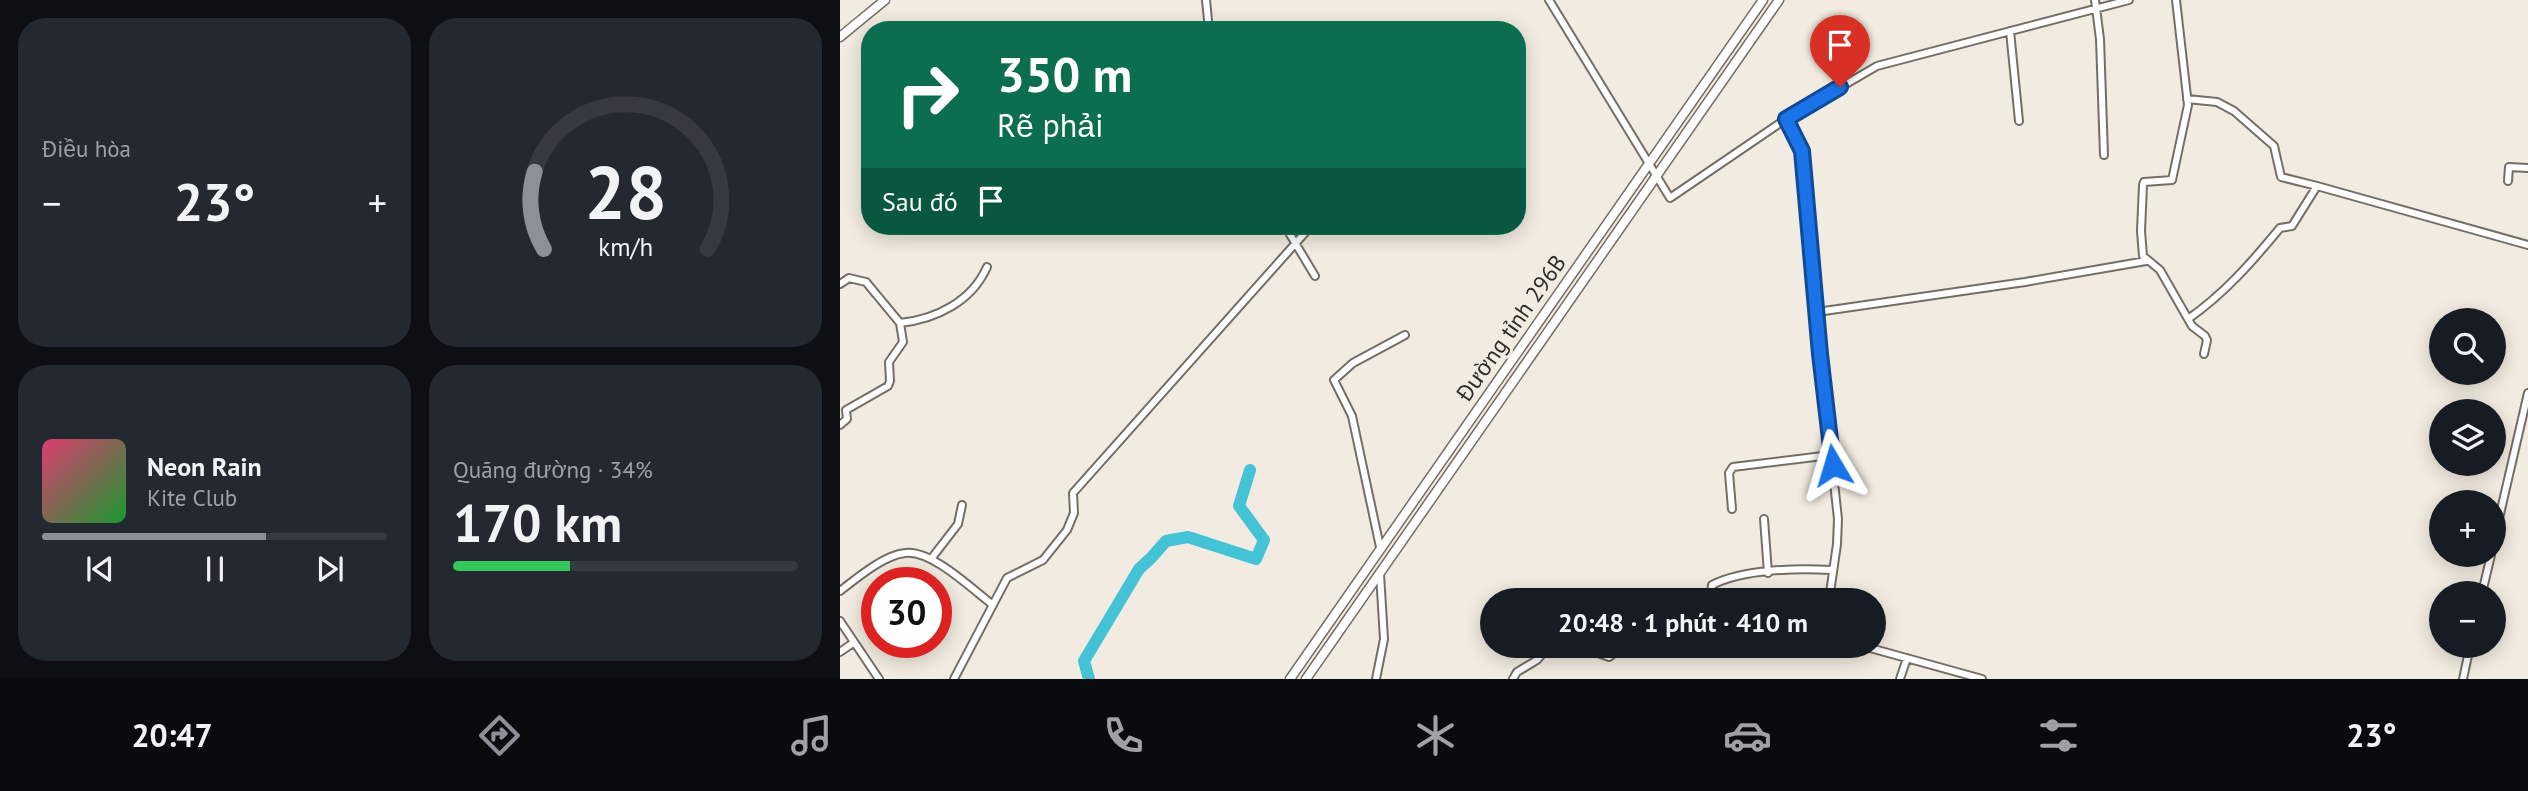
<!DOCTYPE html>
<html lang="vi">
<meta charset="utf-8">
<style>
body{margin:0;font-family:"PT Sans",sans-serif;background:#242831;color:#f1f3f6;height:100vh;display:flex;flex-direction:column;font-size:26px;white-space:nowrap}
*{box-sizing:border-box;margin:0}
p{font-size:23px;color:#9ea1a6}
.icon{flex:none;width:38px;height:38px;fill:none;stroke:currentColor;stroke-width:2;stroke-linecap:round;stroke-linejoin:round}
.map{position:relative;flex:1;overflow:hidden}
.drawer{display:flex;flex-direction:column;gap:18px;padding:18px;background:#0d0f14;width:840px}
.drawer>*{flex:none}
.guide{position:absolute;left:21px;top:21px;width:665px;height:214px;border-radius:28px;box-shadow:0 4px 18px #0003;background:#0b6e4f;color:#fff;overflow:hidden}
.controls{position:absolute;left:1589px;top:308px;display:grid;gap:14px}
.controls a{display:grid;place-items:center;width:77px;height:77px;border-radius:50%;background:#171b24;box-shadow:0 4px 18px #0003;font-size:35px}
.speed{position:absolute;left:21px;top:567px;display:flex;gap:14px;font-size:35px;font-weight:700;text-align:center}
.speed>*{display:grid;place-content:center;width:91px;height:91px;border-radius:50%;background:#171b24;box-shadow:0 4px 18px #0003;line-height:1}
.speed .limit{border:10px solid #d22;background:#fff;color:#111}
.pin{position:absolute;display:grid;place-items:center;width:60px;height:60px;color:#fff;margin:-72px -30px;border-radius:50% 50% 50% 0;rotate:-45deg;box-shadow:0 0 7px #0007}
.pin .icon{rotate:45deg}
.me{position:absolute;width:77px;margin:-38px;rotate:353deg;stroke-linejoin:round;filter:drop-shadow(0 0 5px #0008)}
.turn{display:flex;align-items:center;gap:24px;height:147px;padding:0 21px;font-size:32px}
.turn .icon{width:91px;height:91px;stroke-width:2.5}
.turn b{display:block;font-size:49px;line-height:60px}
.then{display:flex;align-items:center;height:66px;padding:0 21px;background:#0003;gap:14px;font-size:26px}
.big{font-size:52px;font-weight:700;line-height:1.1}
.drawer .card{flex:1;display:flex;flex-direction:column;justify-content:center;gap:10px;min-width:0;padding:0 24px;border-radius:28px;background:#242831}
.drawer .dial{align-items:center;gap:0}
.dial svg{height:182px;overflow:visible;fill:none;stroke:#363941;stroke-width:7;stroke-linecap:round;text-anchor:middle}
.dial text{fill:#f1f3f6;stroke:none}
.song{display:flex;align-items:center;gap:21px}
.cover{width:84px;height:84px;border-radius:10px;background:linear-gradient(135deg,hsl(340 70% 55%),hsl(130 70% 35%))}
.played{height:7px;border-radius:4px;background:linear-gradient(90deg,#8c9099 65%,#363941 65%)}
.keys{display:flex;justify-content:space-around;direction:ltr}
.heat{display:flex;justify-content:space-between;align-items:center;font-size:38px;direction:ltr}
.charge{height:10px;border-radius:5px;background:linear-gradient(90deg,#34c759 34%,#363941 0)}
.drawer .tiles{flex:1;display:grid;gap:18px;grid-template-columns:repeat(2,1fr)}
.trip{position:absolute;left:640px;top:588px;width:406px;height:70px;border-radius:35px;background:#171b24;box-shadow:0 4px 18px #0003;font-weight:700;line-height:70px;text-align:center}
.menu{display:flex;height:112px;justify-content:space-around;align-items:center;background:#090b0e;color:#9ea1a6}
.menu .icon{width:49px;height:49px}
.menu .current{color:#8c9099}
.menu b{font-size:32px;color:#f1f3f6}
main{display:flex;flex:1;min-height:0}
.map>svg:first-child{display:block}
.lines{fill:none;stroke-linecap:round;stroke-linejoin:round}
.river{stroke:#44c2d6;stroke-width:12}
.minor-casing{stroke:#746e65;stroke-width:10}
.major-casing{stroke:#746e65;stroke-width:11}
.minor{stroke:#fff;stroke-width:6}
.major{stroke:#fff;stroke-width:8}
.route-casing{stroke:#114b97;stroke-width:18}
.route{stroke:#1a73e8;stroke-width:12}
.labels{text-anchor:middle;stroke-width:6;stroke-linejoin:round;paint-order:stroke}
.street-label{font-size:23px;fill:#2f2c29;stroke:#f2ebe1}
</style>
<main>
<section class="drawer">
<div class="tiles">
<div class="card"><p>Điều hòa</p>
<div class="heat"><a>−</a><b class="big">23°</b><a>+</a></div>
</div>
<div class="card dial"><svg viewBox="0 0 100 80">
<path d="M14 69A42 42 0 1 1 86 69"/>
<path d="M14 69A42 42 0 0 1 10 35" stroke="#8c9099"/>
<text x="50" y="56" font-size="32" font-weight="700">28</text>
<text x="50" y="72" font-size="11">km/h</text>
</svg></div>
<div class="card">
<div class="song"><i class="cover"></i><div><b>Neon Rain</b><p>Kite Club</p></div></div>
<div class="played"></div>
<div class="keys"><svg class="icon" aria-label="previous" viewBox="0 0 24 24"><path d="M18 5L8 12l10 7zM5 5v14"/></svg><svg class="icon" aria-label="pause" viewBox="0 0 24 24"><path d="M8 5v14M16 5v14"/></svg><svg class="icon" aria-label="next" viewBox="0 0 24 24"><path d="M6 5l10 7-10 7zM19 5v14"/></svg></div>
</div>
<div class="card"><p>Quãng đường · 34%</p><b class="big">170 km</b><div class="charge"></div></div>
</div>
</section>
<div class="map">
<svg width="1688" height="679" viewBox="0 0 1688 679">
<rect width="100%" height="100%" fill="#f2ebe1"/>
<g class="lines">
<path class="river" d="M249 679 244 661 299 569 311 558 326 541 348 537 416 559 424 540 399 506 410 470"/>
<defs>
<path id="minor" d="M366 0 369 30
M709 0 830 198 946 119 1037 66 1289 0
M1255 0 1260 39 1264 155
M1336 0 1348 105 1332 180 1304 182 1303 185 1301 231 1303 256 1320 270 1352 326 1365 336 1367 340 1364 354
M1170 31 1179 121
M1347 99 1377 102 1394 111 1434 146 1441 177 1477 186
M946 119 962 151 980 354 998 519 997 544 989 600
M1668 181 1669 167 1688 168
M445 226 475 276
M0 284 9 278 26 282 60 323 63 342 49 362 50 381 48 386 6 410 7 419 0 425
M977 312 1185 282 1306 261
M1348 319C1384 294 1412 262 1440 228L1452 226 1477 186 1688 245
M60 323C97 319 132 301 147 267
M892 509 889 473 893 467 991 455
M924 519 928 573
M1654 540 1688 393
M540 547 512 416 494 380 513 363 565 335
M91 559 118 524 122 505
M0 591C17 578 44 555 65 553 91 549 133 590 153 605
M1642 593 1651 555
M870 600 872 585C903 569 957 568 992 570
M0 621 39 679
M753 646 758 653 769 657 783 646
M814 646H820
M1023 646 1142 679
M0 652 13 643
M114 679 167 578 203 560 227 530 234 513 233 493 471 226
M536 679 544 639 540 574
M673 679 677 672 697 660 709 646
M1060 679 1067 658
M1623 679 1630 646"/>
<path id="major" d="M0 37 45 0
M450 679 923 0
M466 679 939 0"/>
</defs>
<use href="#minor" class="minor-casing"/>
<use href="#major" class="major-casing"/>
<use href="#minor" class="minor"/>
<use href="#major" class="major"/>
</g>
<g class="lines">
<defs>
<path id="route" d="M993 465 980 354 962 151 946 119 1000 87"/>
</defs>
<use href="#route" class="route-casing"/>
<use href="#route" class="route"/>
</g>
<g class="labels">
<g class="street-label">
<text transform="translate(671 328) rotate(-55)" y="8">Đường tỉnh 296B</text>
</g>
</g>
</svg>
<div class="controls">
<a><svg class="icon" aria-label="search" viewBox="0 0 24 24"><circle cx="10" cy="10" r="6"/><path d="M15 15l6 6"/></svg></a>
<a><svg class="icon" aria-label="layers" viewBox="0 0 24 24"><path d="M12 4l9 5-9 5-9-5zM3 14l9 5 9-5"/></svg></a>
<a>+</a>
<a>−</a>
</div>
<div class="speed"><div class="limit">30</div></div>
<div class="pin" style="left:1000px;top:87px;background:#d93025"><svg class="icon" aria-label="arrive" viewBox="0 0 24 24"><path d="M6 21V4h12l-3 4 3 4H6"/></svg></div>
<svg class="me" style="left:993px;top:465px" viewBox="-20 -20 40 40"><path d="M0-17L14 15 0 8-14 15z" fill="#1a73e8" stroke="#fff" stroke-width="4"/></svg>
<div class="trip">20:48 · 1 phút · 410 m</div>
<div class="guide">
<div class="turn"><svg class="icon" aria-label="right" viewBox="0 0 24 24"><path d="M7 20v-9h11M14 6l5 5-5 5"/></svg><div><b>350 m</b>Rẽ phải</div></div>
<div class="then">Sau đó<svg class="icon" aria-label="arrive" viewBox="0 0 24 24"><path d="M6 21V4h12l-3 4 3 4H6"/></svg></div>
</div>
</div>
</main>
<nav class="menu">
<b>20:47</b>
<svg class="icon current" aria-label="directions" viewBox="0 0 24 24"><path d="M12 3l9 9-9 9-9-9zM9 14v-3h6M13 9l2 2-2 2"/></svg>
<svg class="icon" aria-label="music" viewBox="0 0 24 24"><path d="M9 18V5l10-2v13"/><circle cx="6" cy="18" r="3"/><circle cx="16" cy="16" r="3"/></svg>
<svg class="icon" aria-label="phone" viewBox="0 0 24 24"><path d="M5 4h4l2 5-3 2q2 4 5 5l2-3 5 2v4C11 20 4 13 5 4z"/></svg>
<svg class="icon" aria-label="climate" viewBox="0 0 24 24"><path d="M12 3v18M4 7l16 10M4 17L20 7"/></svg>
<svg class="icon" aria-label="car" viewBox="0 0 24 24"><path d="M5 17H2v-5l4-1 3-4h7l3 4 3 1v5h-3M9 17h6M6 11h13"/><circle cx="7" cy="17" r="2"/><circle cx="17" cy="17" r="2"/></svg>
<svg class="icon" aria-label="filters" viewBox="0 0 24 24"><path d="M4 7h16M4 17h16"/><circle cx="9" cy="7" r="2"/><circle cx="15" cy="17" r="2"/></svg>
<b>23°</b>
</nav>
